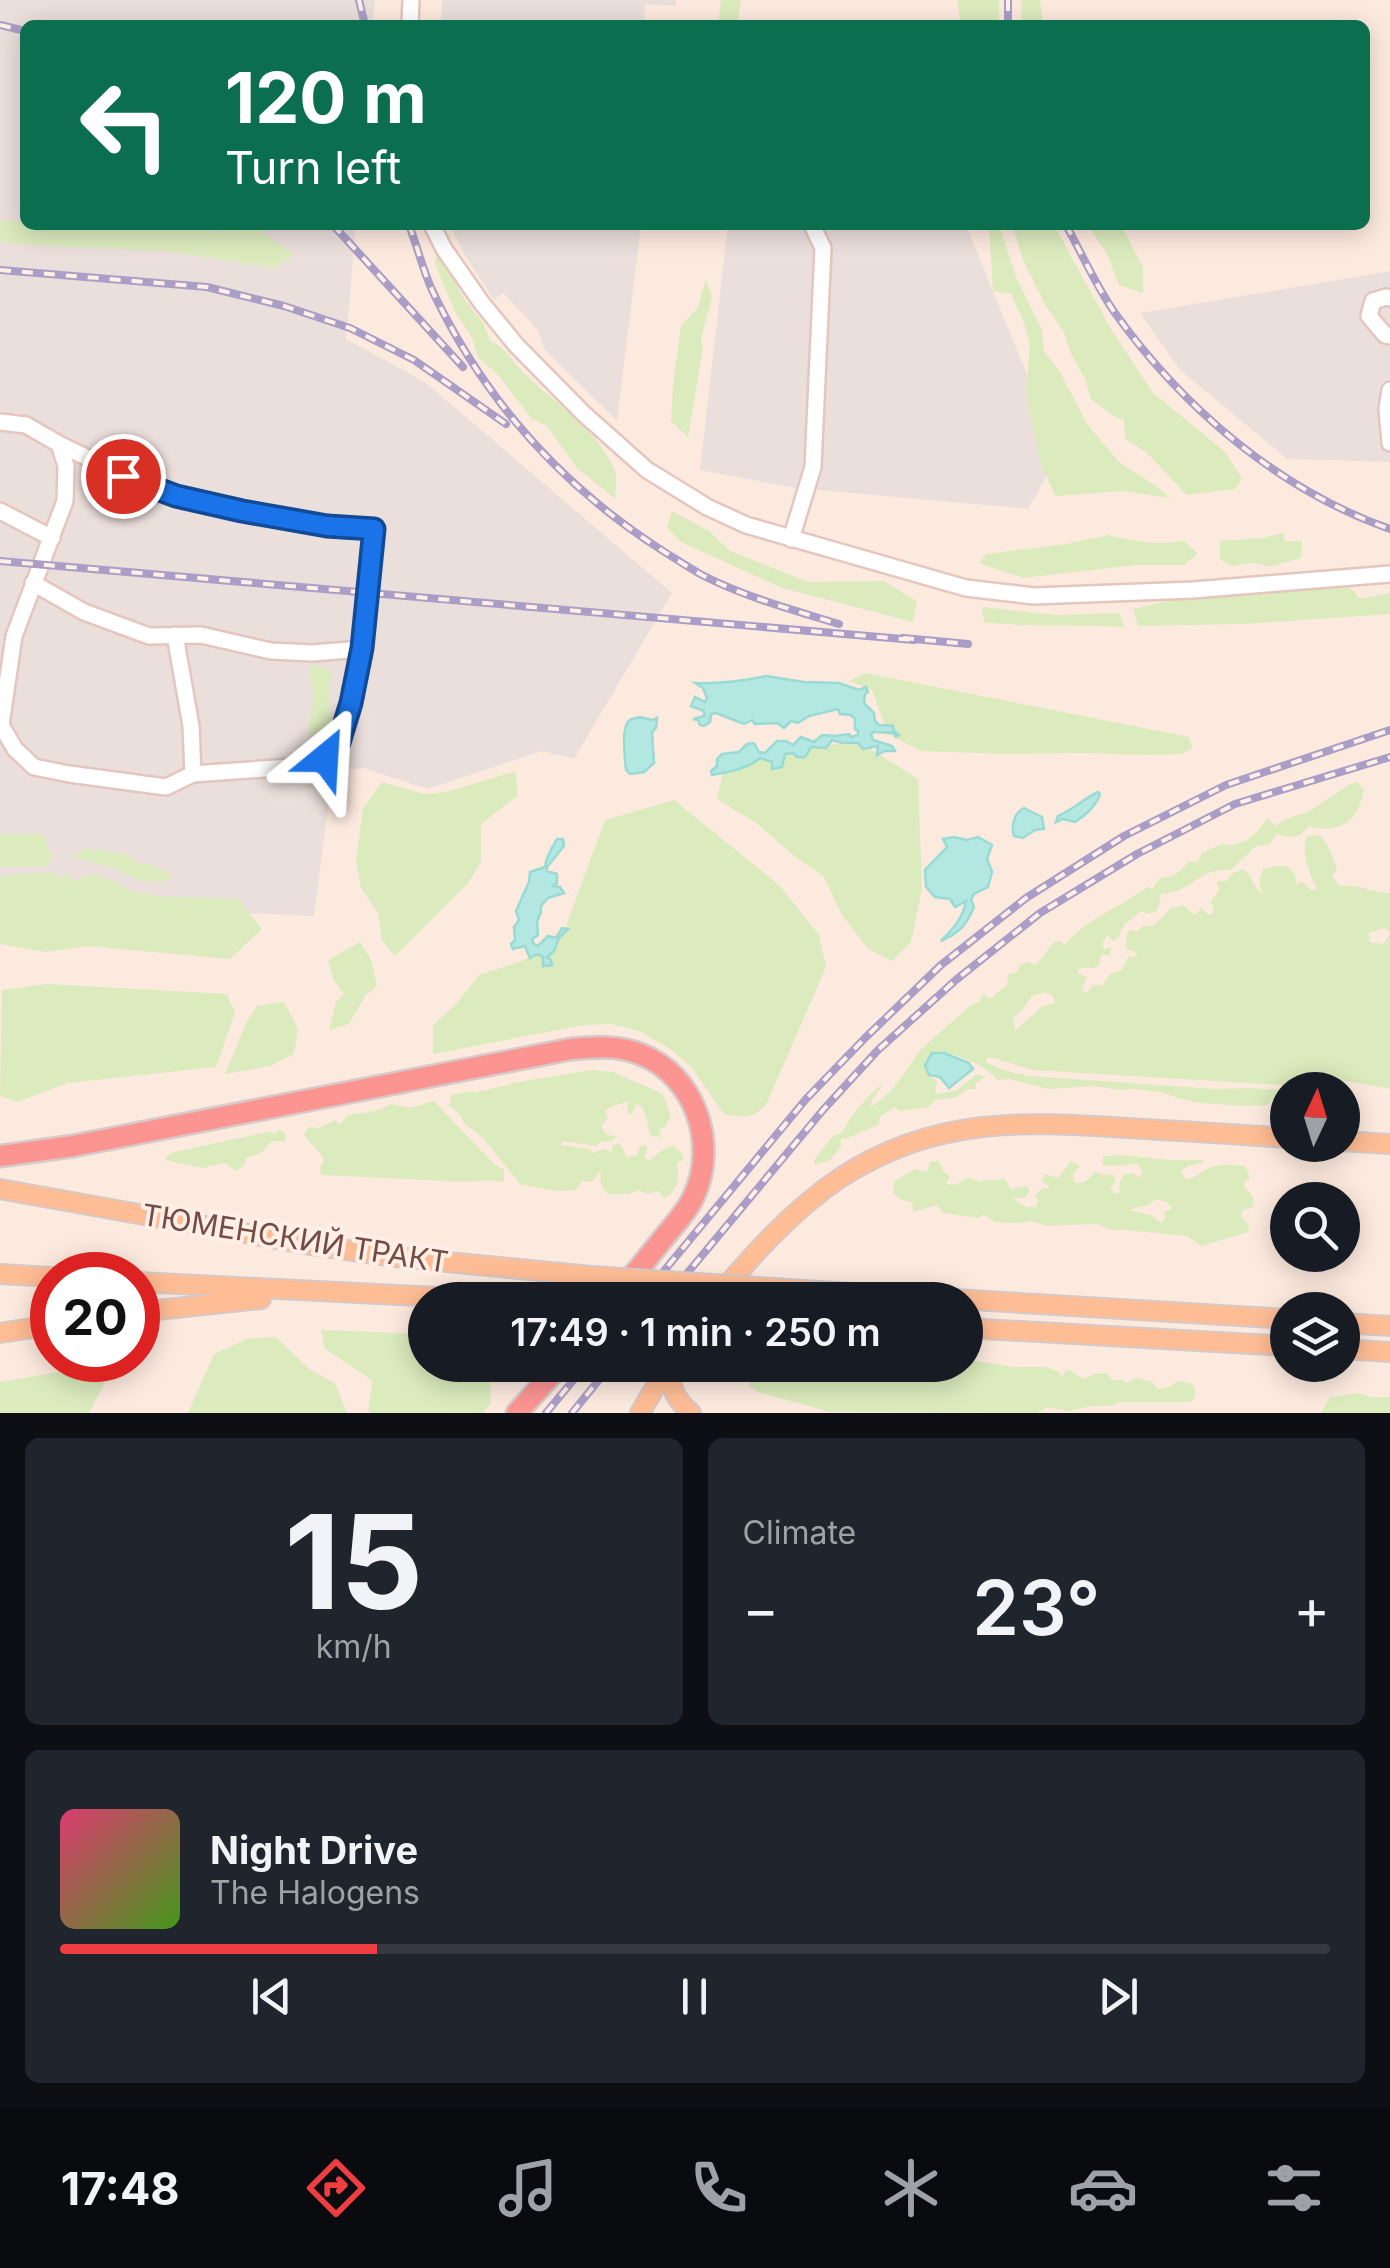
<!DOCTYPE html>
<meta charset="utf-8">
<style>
body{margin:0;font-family:Inter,sans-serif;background:#20242c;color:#f1f3f6;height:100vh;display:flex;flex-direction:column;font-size:38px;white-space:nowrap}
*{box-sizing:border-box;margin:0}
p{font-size:32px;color:#9ea1a6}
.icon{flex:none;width:55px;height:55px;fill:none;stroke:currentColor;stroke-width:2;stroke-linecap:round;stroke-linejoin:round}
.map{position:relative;height:1413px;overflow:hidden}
.side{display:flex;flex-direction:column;gap:25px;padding:25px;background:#0d0f14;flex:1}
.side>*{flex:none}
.guide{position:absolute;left:20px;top:20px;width:1350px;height:210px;border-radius:15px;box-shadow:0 5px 25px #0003;background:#0b6e4f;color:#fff;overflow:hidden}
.needle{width:65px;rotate:4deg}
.fabs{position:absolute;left:1270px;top:1072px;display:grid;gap:20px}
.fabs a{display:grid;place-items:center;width:90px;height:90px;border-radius:50%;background:#171b24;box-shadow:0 5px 25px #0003;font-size:50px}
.speed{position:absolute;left:30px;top:1252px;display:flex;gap:20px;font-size:50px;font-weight:700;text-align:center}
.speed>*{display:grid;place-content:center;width:130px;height:130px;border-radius:50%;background:#171b24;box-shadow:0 5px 25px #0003;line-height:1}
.speed .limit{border:15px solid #d22;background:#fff;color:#111}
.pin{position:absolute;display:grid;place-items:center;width:85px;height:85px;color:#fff;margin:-42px;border:5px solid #fff;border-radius:50%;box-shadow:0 2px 10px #0007}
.me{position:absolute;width:110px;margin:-55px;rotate:27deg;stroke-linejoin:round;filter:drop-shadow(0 0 8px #0008)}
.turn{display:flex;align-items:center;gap:35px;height:210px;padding:0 40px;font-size:45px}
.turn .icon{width:130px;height:130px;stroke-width:2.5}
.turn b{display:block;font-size:70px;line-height:85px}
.big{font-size:75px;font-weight:600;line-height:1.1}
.side .tile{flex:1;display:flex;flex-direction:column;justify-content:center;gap:15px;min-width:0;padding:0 35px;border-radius:15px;background:#20242c}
.side .dial{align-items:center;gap:0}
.dial b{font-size:130px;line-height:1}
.song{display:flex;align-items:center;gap:30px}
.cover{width:120px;height:120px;border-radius:15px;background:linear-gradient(135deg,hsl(340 70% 55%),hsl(100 70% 35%))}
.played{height:10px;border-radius:5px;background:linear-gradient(90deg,#ef3d41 25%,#363941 25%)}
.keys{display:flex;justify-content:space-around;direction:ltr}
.heat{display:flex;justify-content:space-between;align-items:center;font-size:55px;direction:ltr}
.side .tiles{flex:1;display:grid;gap:25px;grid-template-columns:1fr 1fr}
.tile:last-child{grid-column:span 2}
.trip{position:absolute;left:408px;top:1282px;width:575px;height:100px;border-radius:50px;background:#171b24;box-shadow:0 5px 25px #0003;font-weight:600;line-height:100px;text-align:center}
.tab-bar{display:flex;height:160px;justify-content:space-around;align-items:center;background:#090b0e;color:#9ea1a6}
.tab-bar .icon{width:70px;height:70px}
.tab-bar .on{color:#ef3d41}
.tab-bar b{font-size:45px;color:#f1f3f6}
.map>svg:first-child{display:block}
.industrial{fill:#ebdfdb}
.green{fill:#dbebbd;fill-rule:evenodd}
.water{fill:#b3e7e2;stroke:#99dad4;stroke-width:2.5}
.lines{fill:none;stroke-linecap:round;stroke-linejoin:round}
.minor-casing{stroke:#e4c6be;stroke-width:20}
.major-casing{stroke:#d6c9c8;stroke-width:22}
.highway-casing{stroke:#d6c9c8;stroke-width:25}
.minor{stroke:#fff;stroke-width:15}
.major{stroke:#ffbd95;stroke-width:18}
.highway{stroke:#fc9492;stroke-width:20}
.rail-casing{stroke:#aa9ec6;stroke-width:8}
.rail{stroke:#ffefe7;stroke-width:4;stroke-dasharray:11;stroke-linecap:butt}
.major-bridge-casing{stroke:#d6c9c8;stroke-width:22;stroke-linecap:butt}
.major-bridge{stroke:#ffbd95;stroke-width:18}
.route-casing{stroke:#114b97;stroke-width:25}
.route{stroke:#1a73e8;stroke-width:18}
.labels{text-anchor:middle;stroke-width:8;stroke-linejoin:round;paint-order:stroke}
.street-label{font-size:30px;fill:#754b46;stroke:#ffefe7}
</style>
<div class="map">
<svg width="1390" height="1413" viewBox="0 0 1390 1413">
<rect width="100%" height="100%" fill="#fdeadf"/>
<path class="industrial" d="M0 0H375L373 25H25V225H356L346 339 425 382 672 593 574 759 542 751 428 789 363 768 333 771 314 916 0 903Z
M442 0H676V6L645 4 644 25H441Z
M450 225H641L617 421 545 350 537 329 503 293 494 300 464 254Z
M728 225H966L1059 453 1028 509 796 488 700 470Z
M1390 271V462L1287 459 1180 370 1140 313Z"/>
<path class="green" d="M721 0H741L737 25H718Z
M957 0H999V25H961Z
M1021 0H1040L1043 25H1022Z
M0 220 25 222V225H200L222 232 243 225H256L273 240 294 255 274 268 166 251 16 244 0 242Z
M989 225H999L1016 277 1042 330 1044 351 1060 372 1087 424 1119 462 1155 485 1170 498 1122 491 1055 496 1040 461 1026 393 1030 344 1024 323 1011 294 993 291Z
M1012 225H1054L1112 331 1153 393 1224 451 1242 478 1235 489 1187 495 1146 452 1125 439 1124 420 1113 416 1091 399 1084 377 1070 352 1064 332 1046 306 1024 262Z
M1088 225H1121L1143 267V293L1119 285 1106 252Z
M437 251 465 300 484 324 490 341C505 346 512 361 523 372 552 401 598 430 614 469 618 477 615 490 615 499L576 467 547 426 532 419 498 375 478 357 472 337 455 312 435 264Z
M706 279 712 297 701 339 703 348 688 437 671 421 673 385 681 326 697 309Z
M672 511 709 531 730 551 808 582 883 581 917 601 913 622 782 588 681 542 667 527Z
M1284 532V541H1302L1301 558 1270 567 1254 563 1232 566 1220 559V541L1264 538Z
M1108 535C1134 542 1158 545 1184 541L1198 554 1184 565H1135L1023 578 979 563 986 554 1066 544Z
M1350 587 1360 599 1390 593V614L1243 624 1138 626 1133 609 1191 596Z
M982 607 1055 615 1119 613 1125 627C1078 624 1031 628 984 622Z
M311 663 333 672 329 684 331 725 308 738 314 693 310 679Z
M865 673 1189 737 1192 748 1182 754 1146 755 1085 753 1006 754 921 751 888 734 872 690 849 681Z
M822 744 864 745 918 779 922 889 911 942 892 961 868 949 842 915 824 877 792 854 759 825 717 799 724 768 776 750Z
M516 771 517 796 481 824V861L469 882 395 956 382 940 378 913 361 888 356 861 363 808 382 782 424 794 446 792Z
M1356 782 1364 789C1359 819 1342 835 1309 826 1300 839 1291 838 1277 834L1270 844 1255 847 1231 870C1223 870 1213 870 1206 874 1189 883 1183 893 1161 894L1158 910 1149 914 1141 911 1124 925 1118 938 1113 941 1107 935 1102 944 1104 949 1111 947 1110 955H1101L1099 966 1092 968H1079L1078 973 1087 977 1082 988 1086 994 1093 985H1103L1110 974 1122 970 1128 957 1137 956 1135 952 1126 949 1127 935 1130 930 1137 931 1143 926H1153L1170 909 1183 905 1195 915 1202 907 1208 915 1214 913 1211 901 1219 891 1217 881H1227L1231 874 1243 869C1253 876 1253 887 1262 895L1259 881 1263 869 1275 866H1287L1295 874 1297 886 1301 881 1311 890 1317 889C1310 874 1300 853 1307 836L1319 835C1327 842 1335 859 1337 870L1332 876 1340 886C1361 884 1372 893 1390 893V932L1384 928 1369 933 1370 942 1384 944 1390 933V1089L1344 1081 1325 1087 1298 1086 1034 1070C1018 1067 1005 1060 988 1057L986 1062 1003 1070 1029 1076 1216 1089 1248 1088 1287 1090V1099L1275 1098 1267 1105 1243 1106 1200 1103 1181 1099 1161 1092 1133 1089 1120 1090 1093 1086 1049 1089 1009 1079 998 1080C983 1065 964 1056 944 1053L929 1075 937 1081 935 1094 956 1091 977 1074 985 1077 976 1083V1089H967L957 1097 936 1100 928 1107 900 1111 895 1107 881 1116 878 1125 845 1139 841 1138V1147L830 1160 815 1165 814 1160 833 1136 842 1133C850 1117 869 1093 884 1083L873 1098 870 1108 892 1090 922 1048 970 1006 980 1001 983 994 990 999 1007 985 1008 974 1017 972 1019 965 1028 962 1036 965 1054 942 1061 941 1064 946C1085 919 1120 908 1147 887L1152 889 1160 878C1173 877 1180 873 1188 862H1198L1202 853 1221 844 1232 845 1246 841 1261 828 1267 818 1276 826C1287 815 1302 816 1313 809 1328 800 1339 789 1356 782ZM1045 992 1053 996 1055 1003 1041 1007 1015 1031 1013 1018 1022 1010 1032 996Z
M674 800 779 885 819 935 826 967 766 1105C752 1119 743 1118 724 1114L692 1068 672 1050 639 1031 611 1024 584 1025 433 1054V1025L456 1004 479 975 525 960 566 926 605 820Z
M0 834H43L52 855 48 867H0Z
M84 848 127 854 139 865 147 863 171 874 168 881H141L114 868 74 857Z
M54 872 56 879 70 873 72 881 93 874 120 884 133 892 163 896 238 899 262 929 230 959 87 946 46 952 0 944V876Z
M360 942 371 960 377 986 365 996 349 1024 329 1030 336 1002 344 994 334 981 328 960Z
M47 984 227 994 235 1013 216 1067 68 1083 17 1102 0 1096 2 990Z
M284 1002 298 1029 294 1054 270 1066 225 1074 246 1023 257 1006Z
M593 1070 613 1072 663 1094 671 1116 665 1127 659 1130 661 1137 651 1136C646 1123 649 1118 640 1105H636L632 1114 627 1113 628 1102 612 1106 605 1111 608 1118 601 1126 607 1135 616 1136 612 1141 600 1142 596 1146 563 1141 561 1145 590 1149 593 1153 604 1149 612 1152V1145L619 1143 624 1150 626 1157 638 1155 639 1147 646 1145 647 1151 644 1157 649 1160 664 1149 674 1145 682 1154 684 1160 677 1162C679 1178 679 1189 666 1198L662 1197 659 1191 647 1194 639 1190 629 1194H608C599 1185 600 1182 601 1171L591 1182 582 1181 576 1190 556 1191 520 1184 483 1138 465 1124 459 1113 449 1106 451 1095 471 1091 477 1092 529 1080Z
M434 1101 495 1165 504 1169V1183C486 1177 471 1184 449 1181L321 1175 320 1168 324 1159C318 1149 310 1144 304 1134L309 1127 319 1128 336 1120 339 1125 349 1115 375 1111 392 1104 410 1108Z
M279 1130 286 1134 285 1141H272L261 1153 246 1158 244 1166 236 1171 225 1163 203 1168 165 1160 170 1153 268 1132 275 1134Z
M1120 1155 1171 1160H1199L1206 1162 1188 1166 1181 1171 1186 1180C1197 1177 1200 1172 1209 1168 1221 1163 1233 1165 1245 1166L1250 1177 1243 1186 1253 1197V1207L1242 1211 1241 1216 1249 1225 1248 1232 1201 1246 1187 1236 1125 1230H1111L1096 1224 1047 1226 1031 1221 1015 1223 996 1222 983 1215 979 1218 942 1213 937 1205 913 1212V1203L900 1199 893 1193 894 1182 915 1169 927 1172 930 1162 939 1161 943 1171 950 1176 946 1184 955 1185 967 1178 979 1181 1005 1179 1011 1189 1027 1186 1030 1191 1025 1198H1012L1026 1207H1036L1038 1201 1035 1195 1043 1188H1051L1042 1181 1044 1174 1058 1178 1071 1161 1080 1166 1073 1174 1074 1182C1084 1185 1089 1180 1094 1172L1104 1175 1113 1174 1116 1180 1110 1189 1114 1193H1120L1119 1184 1123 1175 1133 1173 1139 1178 1143 1171 1136 1163 1119 1166 1102 1165 1103 1156ZM1156 1199 1167 1202 1172 1209 1164 1211 1165 1218 1161 1223 1151 1215 1128 1210 1149 1205Z
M321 1330 425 1334V1365H489L491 1404 482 1413H370L368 1409 373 1381 325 1349Z
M276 1337 309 1369 335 1383 347 1413H188L214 1354 247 1339Z
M975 1361 1016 1367H1046L1059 1372 1061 1377 1068 1369 1083 1379 1094 1374 1107 1373 1112 1380H1122L1126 1383 1136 1378 1152 1382 1157 1389 1169 1387 1177 1381 1193 1384 1196 1396 1191 1402H1119L1112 1406H1091L1069 1411 1048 1407 1037 1413 830 1412 758 1392 749 1387 752 1374 759 1365H775L785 1368C796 1362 807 1366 817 1371L828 1365 837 1368 842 1365H914L919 1367 935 1365 941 1370 948 1365H965V1362Z
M98 1365 112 1368 89 1413H0V1382Z
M1359 1393 1370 1397H1390V1413H1321L1330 1397Z"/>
<path class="water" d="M766 676 804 682 839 683 859 690 866 687 868 692 865 694 864 703 874 713 875 721 879 725 893 726 894 731 899 735 896 737 894 733 873 732 871 734 873 740 892 746 895 751H885L877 755 878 746 863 749 858 743H842L832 740 826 748 811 747 805 757H797L793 753 785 754 782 767 772 769V762L760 758C747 769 729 772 712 775L711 771 717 766V759L722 754 739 752 747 744 754 743 759 752 765 753 777 741H786L793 745 801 737 814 742 822 735 835 736 849 734 851 737 858 735V731L855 729V719L851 715 840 714 838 709 809 716 798 723 791 721 784 728 777 723 755 724 752 720 744 724 716 713 711 714 710 722 704 726 700 725 698 720 693 719 704 716V711L691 706 695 697 705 702 707 698 703 688 695 683C719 684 742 681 766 676Z
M640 717 652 720 657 718 656 728 652 732 654 763 644 772 630 774 626 770C625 760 622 736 626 726 628 718 633 719 640 717Z
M1098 792 1100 794C1097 805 1085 816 1075 822L1063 819 1056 822 1058 816C1073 810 1083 799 1098 792Z
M1024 808 1042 817 1044 829 1035 830 1023 838 1014 836C1011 826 1014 813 1024 808Z
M954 837 967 840 978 837 992 845 987 859 992 872 988 887 974 894 971 900 974 907C966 926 959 933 941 941 953 929 963 918 966 901L955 907 950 899 935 897 926 887 925 870 947 847 943 839Z
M557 839H563L564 846 547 867V871L557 874V883L553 886 560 887 564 893 548 898 541 906V912L537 922 538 935 532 939 534 944 538 946 548 936 556 938 562 928 568 929 559 938 554 951 547 957 551 960 552 965 543 966V957L537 954 530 958 525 946 513 949 511 944 515 940 514 927 519 920 516 911 529 882 530 872 545 867C546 856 552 848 557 839Z
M932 1053H944L969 1063 973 1069 949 1088 940 1077 929 1075 925 1065Z"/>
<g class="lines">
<defs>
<path id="minor" d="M410 25 411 0
M432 225 444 249 481 302 516 345 584 414 647 470 707 507 746 525 966 588 1034 596 1193 590 1390 574
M1390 298 1386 297 1373 301 1369 316 1385 335 1390 336
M1390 390 1387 409 1390 443
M0 422 26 425 59 444 66 466 65 501 14 636 1 725 15 749 34 767 69 774 166 787 193 774 291 767 325 758 339 741 351 703 362 649 374 529 327 526 242 511 176 496 123 475 59 444
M0 511 52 538
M791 539 813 467 823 248 812 225
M33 583 84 612 149 636 201 635 271 651 312 653 362 649
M175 635 191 726 193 774"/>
<path id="major" d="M1342 1141 1390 1144
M0 1189 305 1244 396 1257 591 1276
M0 1274 52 1277
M138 1282 497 1300
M804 1290 1288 1319
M714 1300C752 1256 791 1211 840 1178 933 1117 1021 1121 1127 1128 1181 1131 1234 1134 1288 1138
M138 1312 261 1299
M1342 1323 1390 1326
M965 1328 1288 1346
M0 1333 52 1325
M1342 1349 1390 1352
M673 1365C668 1386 675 1399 691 1413
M640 1413 668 1365"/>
<path id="highway" d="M0 1156 73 1146 571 1049C594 1047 618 1045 640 1054 695 1075 718 1143 694 1196 687 1212 673 1226 662 1240 646 1260 630 1280 613 1300
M517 1413 560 1365"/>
</defs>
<use href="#minor" class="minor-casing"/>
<use href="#major" class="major-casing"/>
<use href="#highway" class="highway-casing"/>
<use href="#minor" class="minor"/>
<use href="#major" class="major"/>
<use href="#highway" class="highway"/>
<defs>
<path id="rail" d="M359 0 365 25
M1008 0V25
M0 25 25 31
M333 225 463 367
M409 225C417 246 423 270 432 290 484 400 561 486 663 551 676 559 689 568 702 575 745 597 793 610 839 624
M1066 225C1082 254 1096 286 1115 313 1183 408 1279 490 1390 529
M0 270 207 287 284 306 350 328 414 360 506 424
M0 561 914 640
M903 638 968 644
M640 1300 806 1099 865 1038 941 965 1026 898 1124 836 1226 785 1390 730
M665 1300 823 1110 878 1050 957 979 1040 913 1137 854 1235 804 1390 757
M546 1413 586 1365
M572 1413 611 1365"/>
</defs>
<use href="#rail" class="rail-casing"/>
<use href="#rail" class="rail"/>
<defs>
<path id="major-bridge" d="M591 1276 804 1290"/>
</defs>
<use href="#major-bridge" class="major-bridge-casing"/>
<use href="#major-bridge" class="major-bridge"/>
</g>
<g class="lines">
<defs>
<path id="route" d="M123 476 176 496 242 511 327 526 374 529 362 648 351 703 339 742 325 758"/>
</defs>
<use href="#route" class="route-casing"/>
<use href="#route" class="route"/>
</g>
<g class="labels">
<g class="street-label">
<text transform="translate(295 1239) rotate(9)" y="10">ТЮМЕНСКИЙ ТРАКТ</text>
</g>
</g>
</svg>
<div class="fabs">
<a><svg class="needle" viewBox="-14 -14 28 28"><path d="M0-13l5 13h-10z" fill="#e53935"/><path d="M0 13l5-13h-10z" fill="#9ea1a6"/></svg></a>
<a><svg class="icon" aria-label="search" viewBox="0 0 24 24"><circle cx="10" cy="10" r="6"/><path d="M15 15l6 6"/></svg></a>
<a><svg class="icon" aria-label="layers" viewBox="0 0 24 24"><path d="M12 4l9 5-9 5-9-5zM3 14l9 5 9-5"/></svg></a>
</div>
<div class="speed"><div class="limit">20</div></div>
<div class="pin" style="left:123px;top:476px;background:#d93025"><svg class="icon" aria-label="arrive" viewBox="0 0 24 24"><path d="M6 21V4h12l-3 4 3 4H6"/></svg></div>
<svg class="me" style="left:325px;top:758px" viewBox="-20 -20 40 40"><path d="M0-17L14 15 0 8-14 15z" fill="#1a73e8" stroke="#fff" stroke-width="4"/></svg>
<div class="trip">17:49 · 1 min · 250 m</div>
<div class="guide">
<div class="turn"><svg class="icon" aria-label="left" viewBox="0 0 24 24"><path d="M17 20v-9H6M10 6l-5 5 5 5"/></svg><div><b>120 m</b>Turn left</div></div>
</div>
</div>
<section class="side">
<div class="tiles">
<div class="tile dial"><b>15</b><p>km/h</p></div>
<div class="tile"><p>Climate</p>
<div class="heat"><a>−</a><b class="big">23°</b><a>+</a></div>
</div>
<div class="tile">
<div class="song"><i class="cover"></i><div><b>Night Drive</b><p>The Halogens</p></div></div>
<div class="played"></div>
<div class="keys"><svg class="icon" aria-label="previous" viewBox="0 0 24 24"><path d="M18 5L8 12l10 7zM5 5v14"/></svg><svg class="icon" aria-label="pause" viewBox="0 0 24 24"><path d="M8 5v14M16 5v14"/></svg><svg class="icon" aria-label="next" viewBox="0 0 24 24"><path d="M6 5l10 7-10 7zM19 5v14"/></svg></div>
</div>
</div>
</section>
<nav class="tab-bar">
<b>17:48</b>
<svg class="icon on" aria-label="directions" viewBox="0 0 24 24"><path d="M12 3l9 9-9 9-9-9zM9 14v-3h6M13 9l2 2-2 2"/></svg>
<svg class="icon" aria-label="music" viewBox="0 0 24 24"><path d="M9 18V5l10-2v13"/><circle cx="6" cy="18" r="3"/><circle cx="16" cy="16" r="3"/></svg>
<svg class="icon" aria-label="phone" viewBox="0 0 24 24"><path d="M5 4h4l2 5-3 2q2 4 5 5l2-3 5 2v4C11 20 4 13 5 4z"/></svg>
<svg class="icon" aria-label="climate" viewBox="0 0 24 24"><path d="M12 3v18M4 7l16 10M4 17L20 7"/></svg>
<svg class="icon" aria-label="car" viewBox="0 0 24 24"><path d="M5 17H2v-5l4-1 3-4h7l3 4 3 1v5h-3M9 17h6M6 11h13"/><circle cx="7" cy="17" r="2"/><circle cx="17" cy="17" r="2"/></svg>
<svg class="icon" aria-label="filters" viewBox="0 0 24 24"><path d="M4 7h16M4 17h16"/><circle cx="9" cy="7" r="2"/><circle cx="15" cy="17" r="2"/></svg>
</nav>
